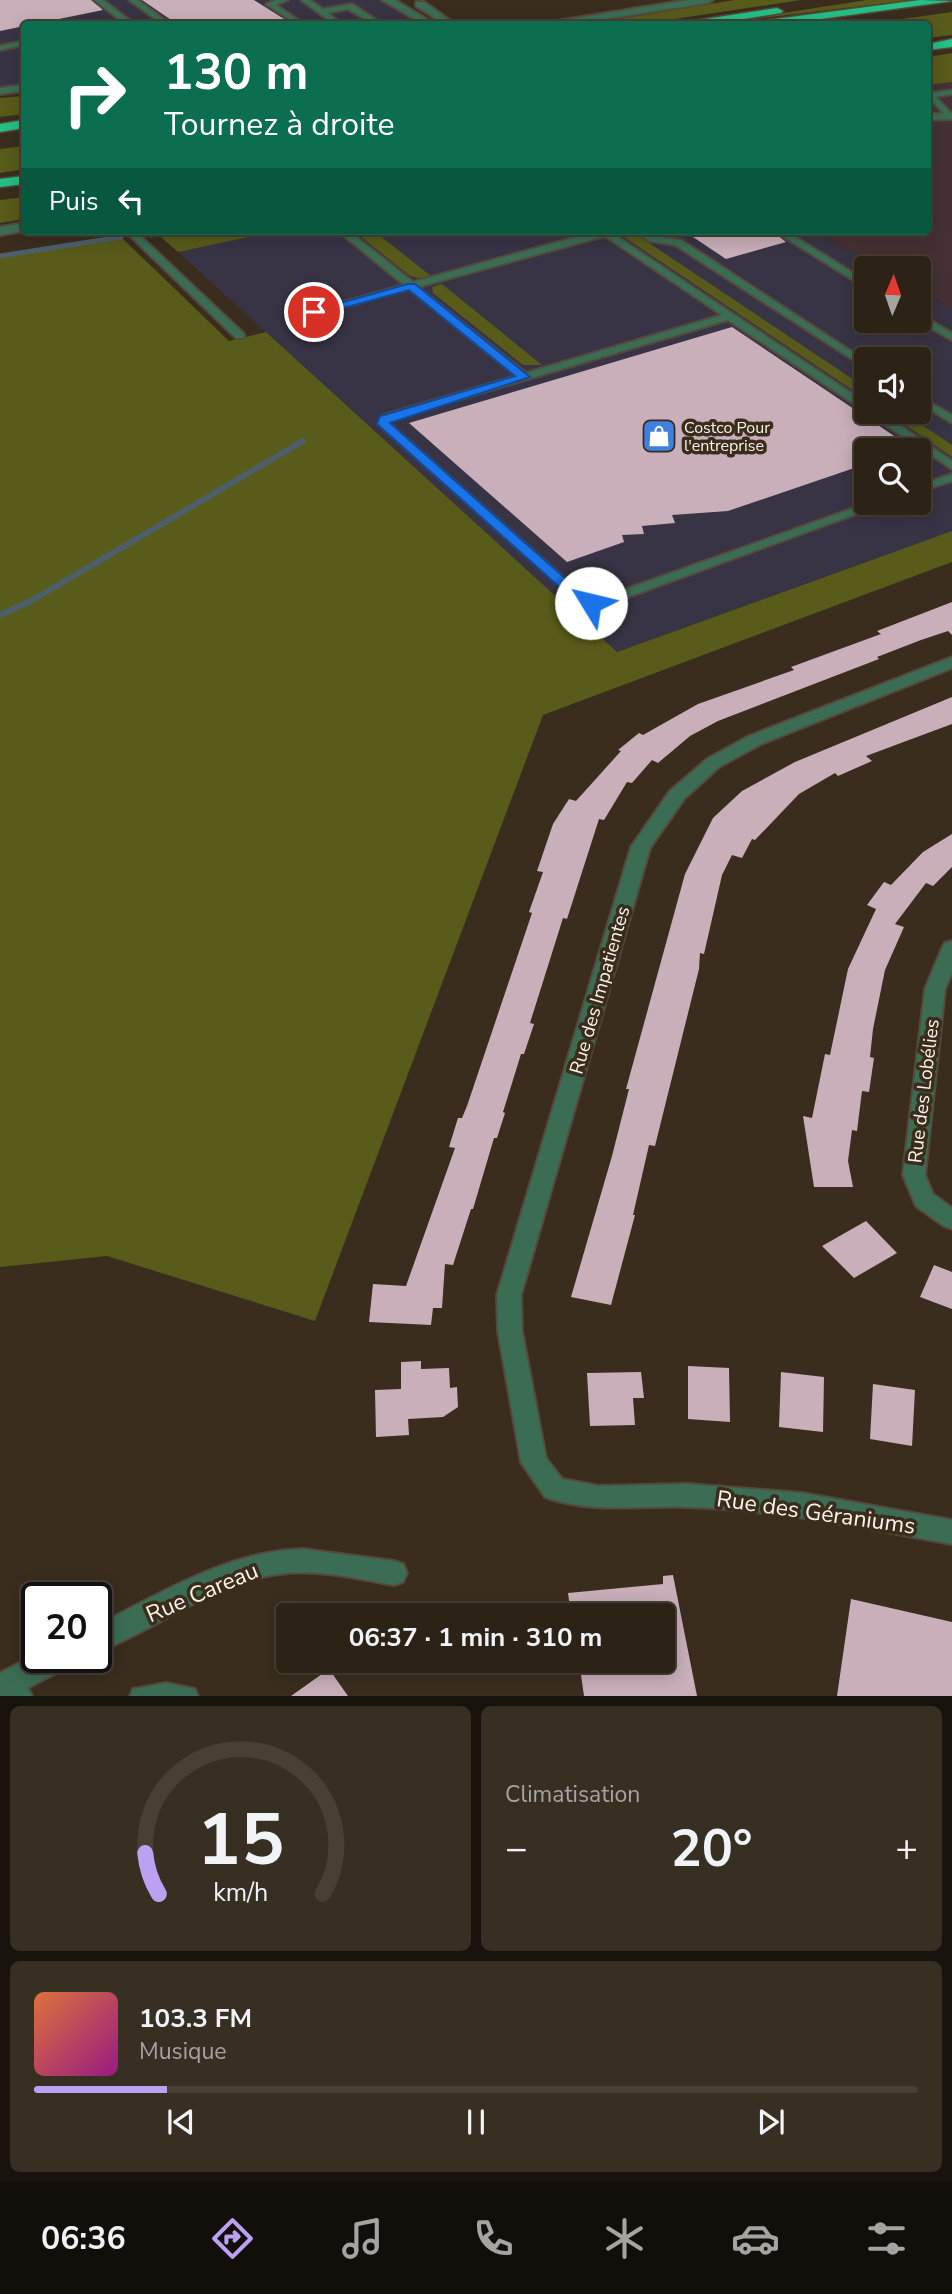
<!DOCTYPE html>
<html lang="fr">
<meta charset="utf-8">
<style>
body{margin:0;font-family:"Nunito Sans",sans-serif;background:#382f23;color:#f1f3f6;height:100vh;display:flex;flex-direction:column;font-size:26px;white-space:nowrap}
*{box-sizing:border-box;margin:0}
p{font-size:23px;color:#a6a4a1}
.icon{flex:none;width:38px;height:38px;fill:none;stroke:currentColor;stroke-width:2;stroke-linecap:round;stroke-linejoin:round}
.map{position:relative;height:1696px;overflow:hidden}
.details{display:flex;flex-direction:column;gap:10px;padding:10px;background:#18130c;flex:1}
.details>*{flex:none}
.guide{position:absolute;left:21px;top:21px;width:910px;height:214px;border-radius:7px;box-shadow:0 4px 18px #0003,0 0 0 2px #483f35;background:#0b6e4f;color:#fff;overflow:hidden}
.needle{width:46px;rotate:2deg}
.controls{position:absolute;left:854px;top:256px;display:grid;gap:14px}
.controls a{display:grid;place-items:center;width:77px;height:77px;border-radius:7px;background:#2c2216;box-shadow:0 4px 18px #0003,0 0 0 2px #483f35;font-size:35px}
.speed{position:absolute;left:21px;top:1582px;display:flex;gap:14px;font-size:35px;font-weight:700;text-align:center}
.speed>*{display:grid;place-content:center;width:91px;height:91px;border-radius:50%;background:#2c2216;box-shadow:0 4px 18px #0003,0 0 0 2px #483f35;line-height:1}
.speed .limit{border:4px solid #111;border-radius:10px;background:#fff;color:#111}
.pin{position:absolute;display:grid;place-items:center;width:60px;height:60px;color:#fff;margin:-30px;border:4px solid #fff;border-radius:50%;box-shadow:0 2px 7px #0007}
.me{position:absolute;width:77px;margin:-38px;rotate:306deg;stroke-linejoin:round;filter:drop-shadow(0 0 5px #0008)}
.turn{display:flex;align-items:center;gap:24px;height:147px;padding:0 28px;font-size:32px}
.turn .icon{width:91px;height:91px;stroke-width:2.5}
.turn b{display:block;font-size:49px;line-height:60px}
.then{display:flex;align-items:center;height:66px;padding:0 28px;background:#0003;gap:14px;font-size:26px}
.big{font-size:52px;font-weight:700;line-height:1.1}
.details .tile{flex:1;display:flex;flex-direction:column;justify-content:center;gap:10px;min-width:0;padding:0 24px;border-radius:10px;background:#382f23}
.details .dial{align-items:center;gap:0}
.dial svg{height:182px;overflow:visible;fill:none;stroke:#483f35;stroke-width:7;stroke-linecap:round;text-anchor:middle}
.dial text{fill:#f1f3f6;stroke:none}
.song{display:flex;align-items:center;gap:21px}
.cover{width:84px;height:84px;border-radius:10px;background:linear-gradient(135deg,hsl(20 70% 55%),hsl(310 70% 35%))}
.played{height:7px;border-radius:4px;background:linear-gradient(90deg,#bca0f2 15%,#483f35 15%)}
.keys{display:flex;justify-content:space-around;direction:ltr}
.heat{display:flex;justify-content:space-between;align-items:center;font-size:38px;direction:ltr}
.details .tiles{flex:1;display:grid;gap:10px;grid-template-columns:1fr 1fr}
.tile:last-child{grid-column:span 2}
.trip{position:absolute;left:276px;top:1603px;width:399px;height:70px;border-radius:7px;background:#2c2216;box-shadow:0 4px 18px #0003,0 0 0 2px #483f35;font-weight:700;line-height:70px;text-align:center}
.menu{display:flex;height:112px;justify-content:space-around;align-items:center;background:#120e09;color:#a6a4a1}
.menu .icon{width:49px;height:49px}
.menu .current{color:#bca0f2}
.menu b{font-size:32px;color:#f1f3f6}
.map>svg:first-child{display:block}
.commercial{fill:#393445;fill-rule:evenodd}
.industrial{fill:#453133}
.green{fill:#585b1a}
.lines{fill:none;stroke-linecap:round;stroke-linejoin:round}
.stream-far1{stroke:#4e5f6c;stroke-width:5}
.stream{stroke:#4e5f6c;stroke-width:6}
.building{fill:#c8afba}
.service-casing{stroke:#55493b;stroke-width:4}
.minor-casing{stroke:#55493b;stroke-width:4}
.tertiary-casing{stroke:#55493b;stroke-width:4}
.motorway-casing{stroke:#55493b;stroke-width:3}
.service{fill:#3b6d55;fill-rule:evenodd}
.minor{fill:#3b6d55;fill-rule:evenodd}
.tertiary{fill:#3b6d55;fill-rule:evenodd}
.motorway{fill:#24c086;fill-rule:evenodd}
.route{fill:#1a73e8;stroke:#114b97;stroke-width:2}
.labels{text-anchor:middle;stroke-width:7;stroke-linejoin:round;paint-order:stroke}
.far-poi-label{font-size:16px;fill:#fcf3ea;stroke:#3a2d1e;text-anchor:start}
.street-label{font-size:19px;fill:#fcf3ea;stroke:#3a2d1e}
.near-street-label{font-size:23px;fill:#fcf3ea;stroke:#3a2d1e}
</style>
<div class="map">
<svg width="952" height="1696" viewBox="0 0 952 1696">
<rect width="100%" height="100%" fill="#3a2d1e"/>
<path class="commercial" d="M0 0H387L430 24H24V88L0 91Z
M278 231H815L879 268H866V320H919V290L952 309V531L617 652 178 252ZM866 359H919V411H866ZM866 450H919V502H866Z"/>
<path class="industrial" d="M952 82V309L919 290V268H879L815 231H928V85Z"/>
<path class="green" d="M734 0H801L642 24H590Z
M867 0H912L711 24Z
M952 12V35L928 38V24H866Z
M952 53V82L928 85V57Z
M24 96V114L0 117V98Z
M24 146V169L0 173V149Z
M24 197V219L0 223V200Z
M154 231H278L178 252Z
M354 231H374L431 276 419 278 410 276Z
M615 231H631L866 388V399Z
M121 237 229 341 266 332 617 652 952 531V562L543 715 315 1321 107 1256 0 1267V256Z
M442 284 542 365H523L433 293 432 287Z
M885 411H901L952 445V457Z"/>
<g class="lines">
<path class="stream-far1" d="M150 235 190 231
M0 256 121 237"/>
<path class="stream" d="M0 615 31 601 303 441"/>
</g>
<path class="building" d="M0 0H91L103 10 0 31Z
M142 0H254L292 24H177Z
M684 231H772L786 242 726 259Z
M732 327 915 450H866V464L728 511 672 515 675 523 642 526 644 534 622 535 624 542 567 562 409 423Z
M952 602V635L948 631 921 640 877 657 879 659 718 721 690 736 658 763 652 760 632 783 627 782 604 820 599 819 567 919 563 918 530 1023 534 1024 524 1054H521L503 1112 505 1113 497 1138H494L473 1209H471L453 1265 445 1264 442 1308H433L431 1325 369 1322 373 1284 406 1286 455 1148 449 1147 458 1118H462L467 1106 532 913 529 912 543 872 537 871 553 824 569 799 576 801 621 751 618 750 639 733 643 735 698 704 794 670 791 667 881 634 877 631Z
M952 697V724L866 756 872 761 838 776 835 773 799 794 755 840 752 839 742 858 732 855 722 875 704 954 700 953 699 969 655 1146 649 1145 633 1215H635L611 1305 571 1297 612 1156 629 1089H626L685 874 713 818 742 791 795 762Z
M952 834V867L933 886 926 883 895 924 904 927 885 970 873 1029 870 1057 874 1058 869 1092 862 1091 857 1131 852 1130 848 1161 853 1187H814L803 1116 812 1118 825 1054 830 1055 848 969 876 909 867 905 884 882 891 885 923 852Z
M866 1221 897 1253 854 1278 822 1246Z
M934 1265 952 1272V1309L920 1297Z
M421 1361V1369L449 1368 450 1388 457 1387 458 1407 443 1417 408 1419 409 1435 376 1437 375 1390 401 1389V1362Z
M688 1366 729 1368 730 1422 688 1419Z
M641 1372 644 1398H633L635 1425 590 1426 587 1373Z
M781 1372 824 1377 823 1432 779 1427Z
M873 1384 915 1390 912 1446 870 1439Z
M673 1575 697 1696H584L579 1661H663V1615H571L568 1593 663 1584V1576Z
M851 1599 952 1622V1696H837Z
M329 1669 348 1696H291Z"/>
<g class="lines">
<defs>
<path id="service" d="M94 0H103L132 22 125 24Z
M129 0H138L170 24H162Z
M276 0H288L276 5 304 24H296L266 4Z
M301 0H310L323 9 352 4 382 24H373L348 9 328 13 342 24H334Z
M24 41V45L0 50V46Z
M952 90V94L936 97 952 114V118L949 119 928 97V93Z
M125 231H135L244 334V338H236Z
M338 231H349L413 282 598 231H609L866 403V411H879L952 461V469L728 320 392 419 389 423 587 598H601L871 502H889L606 605 580 604 378 424 384 415 516 376 409 289 292 321 287 318 404 285ZM605 236 722 315 526 373 418 287Z
M635 231H646L655 236 681 240 866 361V368L675 245 649 241Z
M774 231H786L866 281V288Z
M919 314 952 333V340L917 320Z
M919 396 952 415V423L919 403Z
M952 474V481L919 492V485Z
M13 1670 20 1673 32 1696H11L3 1680 6 1673Z
M166 1683 195 1689 198 1696H130L133 1689Z"/>
<path id="minor" d="M24 85V91L0 94V88Z
M952 657V668L761 744 719 767 684 799 650 848 521 1295 522 1331 546 1458 562 1479 599 1486 687 1484 802 1493 952 1520V1544C864 1528 777 1510 688 1507 639 1505 592 1514 545 1497L521 1462 498 1331 497 1295 631 847 670 791 707 759 749 736Z
M952 941V973L945 989 925 1175 933 1194 952 1208V1229L944 1226 916 1206 903 1175 925 989 942 948 945 943Z
M303 1549 394 1561 403 1564 407 1573 403 1582 394 1585C359 1579 324 1570 288 1573 217 1579 160 1628 96 1653V1626C161 1593 229 1551 303 1549Z
M37 1654V1657H74L70 1666 12 1696H0V1673Z"/>
<path id="tertiary" d="M382 0H395L435 24H423Z
M688 0H713L708 3 574 24H552L557 21Z
M416 2H424L455 24H444L416 6Z
M952 113V119L928 120V114Z
M24 223V231L0 235V227Z"/>
<path id="motorway" d="M920 0 952 1 784 24H755L761 21Z
M777 8 783 11 781 13 712 24H686L692 21Z
M952 39V47L928 50V44Z
M24 120V128L0 132V124Z
M24 176V184L0 187V179Z"/>
</defs>
<use href="#service" class="service-casing"/>
<use href="#minor" class="minor-casing"/>
<use href="#tertiary" class="tertiary-casing"/>
<use href="#motorway" class="motorway-casing"/>
<use href="#service" class="service"/>
<use href="#minor" class="minor"/>
<use href="#tertiary" class="tertiary"/>
<use href="#motorway" class="motorway"/>
</g>
<path class="route" d="M408 284H415L530 377 390 423 583 594 596 600V606H586L574 600 377 424 380 416 384 415 515 376 409 290 314 316 308 312Z"/>
<defs>
<symbol id="shop-square" viewBox="-11 -11 22 22"><rect x="-9" y="-9" width="18" height="18" rx="4" fill="#3f7fe0" stroke="#3a2d1e"/><path d="M-5-2.5h2.3a2.7 3.5 0 0 1 5.4 0H5L5.5 6h-11ZM-1.5-2.5h3a1.5 2.3 0 0 0-3 0Z" fill="#fff"/></symbol>
</defs>
<g fill-rule="evenodd">
<use href="#shop-square" x="640" y="417" width="38" height="38"/>
</g>
<g class="labels">
<g class="far-poi-label">
<text x="684" y="433">Costco Pour<tspan x="684" dy="18">l'entreprise</tspan></text>
</g>
<g class="street-label">
<text transform="translate(599 990) rotate(-74)" y="7">Rue des Impatientes</text>
<text transform="translate(923 1091) rotate(-83)" y="7">Rue des Lobélies</text>
</g>
<g class="near-street-label">
<text transform="translate(816 1512) rotate(8)" y="8">Rue des Géraniums</text>
<text transform="translate(202 1592) rotate(-23)" y="8">Rue Careau</text>
</g>
</g>
</svg>
<div class="controls">
<a><svg class="needle" viewBox="-14 -14 28 28"><path d="M0-13l5 13h-10z" fill="#e53935"/><path d="M0 13l5-13h-10z" fill="#a6a4a1"/></svg></a>
<a><svg class="icon" aria-label="sound" viewBox="0 0 24 24"><path d="M4 9h4l5-4v14l-5-4H4zM17 9q2 3 0 6"/></svg></a>
<a><svg class="icon" aria-label="search" viewBox="0 0 24 24"><circle cx="10" cy="10" r="6"/><path d="M15 15l6 6"/></svg></a>
</div>
<div class="speed"><div class="limit">20</div></div>
<div class="pin" style="left:314px;top:312px;background:#d93025"><svg class="icon" aria-label="arrive" viewBox="0 0 24 24"><path d="M6 21V4h12l-3 4 3 4H6"/></svg></div>
<svg class="me" style="left:591px;top:603px" viewBox="-20 -20 40 40"><circle r="19" fill="#fff"/><path d="M0-13L10 11 0 6-10 11z" fill="#1a73e8"/></svg>
<div class="trip">06:37 · 1 min · 310 m</div>
<div class="guide">
<div class="turn"><svg class="icon" aria-label="right" viewBox="0 0 24 24"><path d="M7 20v-9h11M14 6l5 5-5 5"/></svg><div><b>130 m</b>Tournez à droite</div></div>
<div class="then">Puis<svg class="icon" aria-label="left" viewBox="0 0 24 24"><path d="M17 20v-9H6M10 6l-5 5 5 5"/></svg></div>
</div>
</div>
<section class="details">
<div class="tiles">
<div class="tile dial"><svg viewBox="0 0 100 80">
<path d="M14 69A42 42 0 1 1 86 69"/>
<path d="M14 69A42 42 0 0 1 8 51" stroke="#bca0f2"/>
<text x="50" y="56" font-size="32" font-weight="700">15</text>
<text x="50" y="72" font-size="11">km/h</text>
</svg></div>
<div class="tile"><p>Climatisation</p>
<div class="heat"><a>−</a><b class="big">20°</b><a>+</a></div>
</div>
<div class="tile">
<div class="song"><i class="cover"></i><div><b>103.3 FM</b><p>Musique</p></div></div>
<div class="played"></div>
<div class="keys"><svg class="icon" aria-label="previous" viewBox="0 0 24 24"><path d="M18 5L8 12l10 7zM5 5v14"/></svg><svg class="icon" aria-label="pause" viewBox="0 0 24 24"><path d="M8 5v14M16 5v14"/></svg><svg class="icon" aria-label="next" viewBox="0 0 24 24"><path d="M6 5l10 7-10 7zM19 5v14"/></svg></div>
</div>
</div>
</section>
<nav class="menu">
<b>06:36</b>
<svg class="icon current" aria-label="directions" viewBox="0 0 24 24"><path d="M12 3l9 9-9 9-9-9zM9 14v-3h6M13 9l2 2-2 2"/></svg>
<svg class="icon" aria-label="music" viewBox="0 0 24 24"><path d="M9 18V5l10-2v13"/><circle cx="6" cy="18" r="3"/><circle cx="16" cy="16" r="3"/></svg>
<svg class="icon" aria-label="phone" viewBox="0 0 24 24"><path d="M5 4h4l2 5-3 2q2 4 5 5l2-3 5 2v4C11 20 4 13 5 4z"/></svg>
<svg class="icon" aria-label="climate" viewBox="0 0 24 24"><path d="M12 3v18M4 7l16 10M4 17L20 7"/></svg>
<svg class="icon" aria-label="car" viewBox="0 0 24 24"><path d="M5 17H2v-5l4-1 3-4h7l3 4 3 1v5h-3M9 17h6M6 11h13"/><circle cx="7" cy="17" r="2"/><circle cx="17" cy="17" r="2"/></svg>
<svg class="icon" aria-label="filters" viewBox="0 0 24 24"><path d="M4 7h16M4 17h16"/><circle cx="9" cy="7" r="2"/><circle cx="15" cy="17" r="2"/></svg>
</nav>
